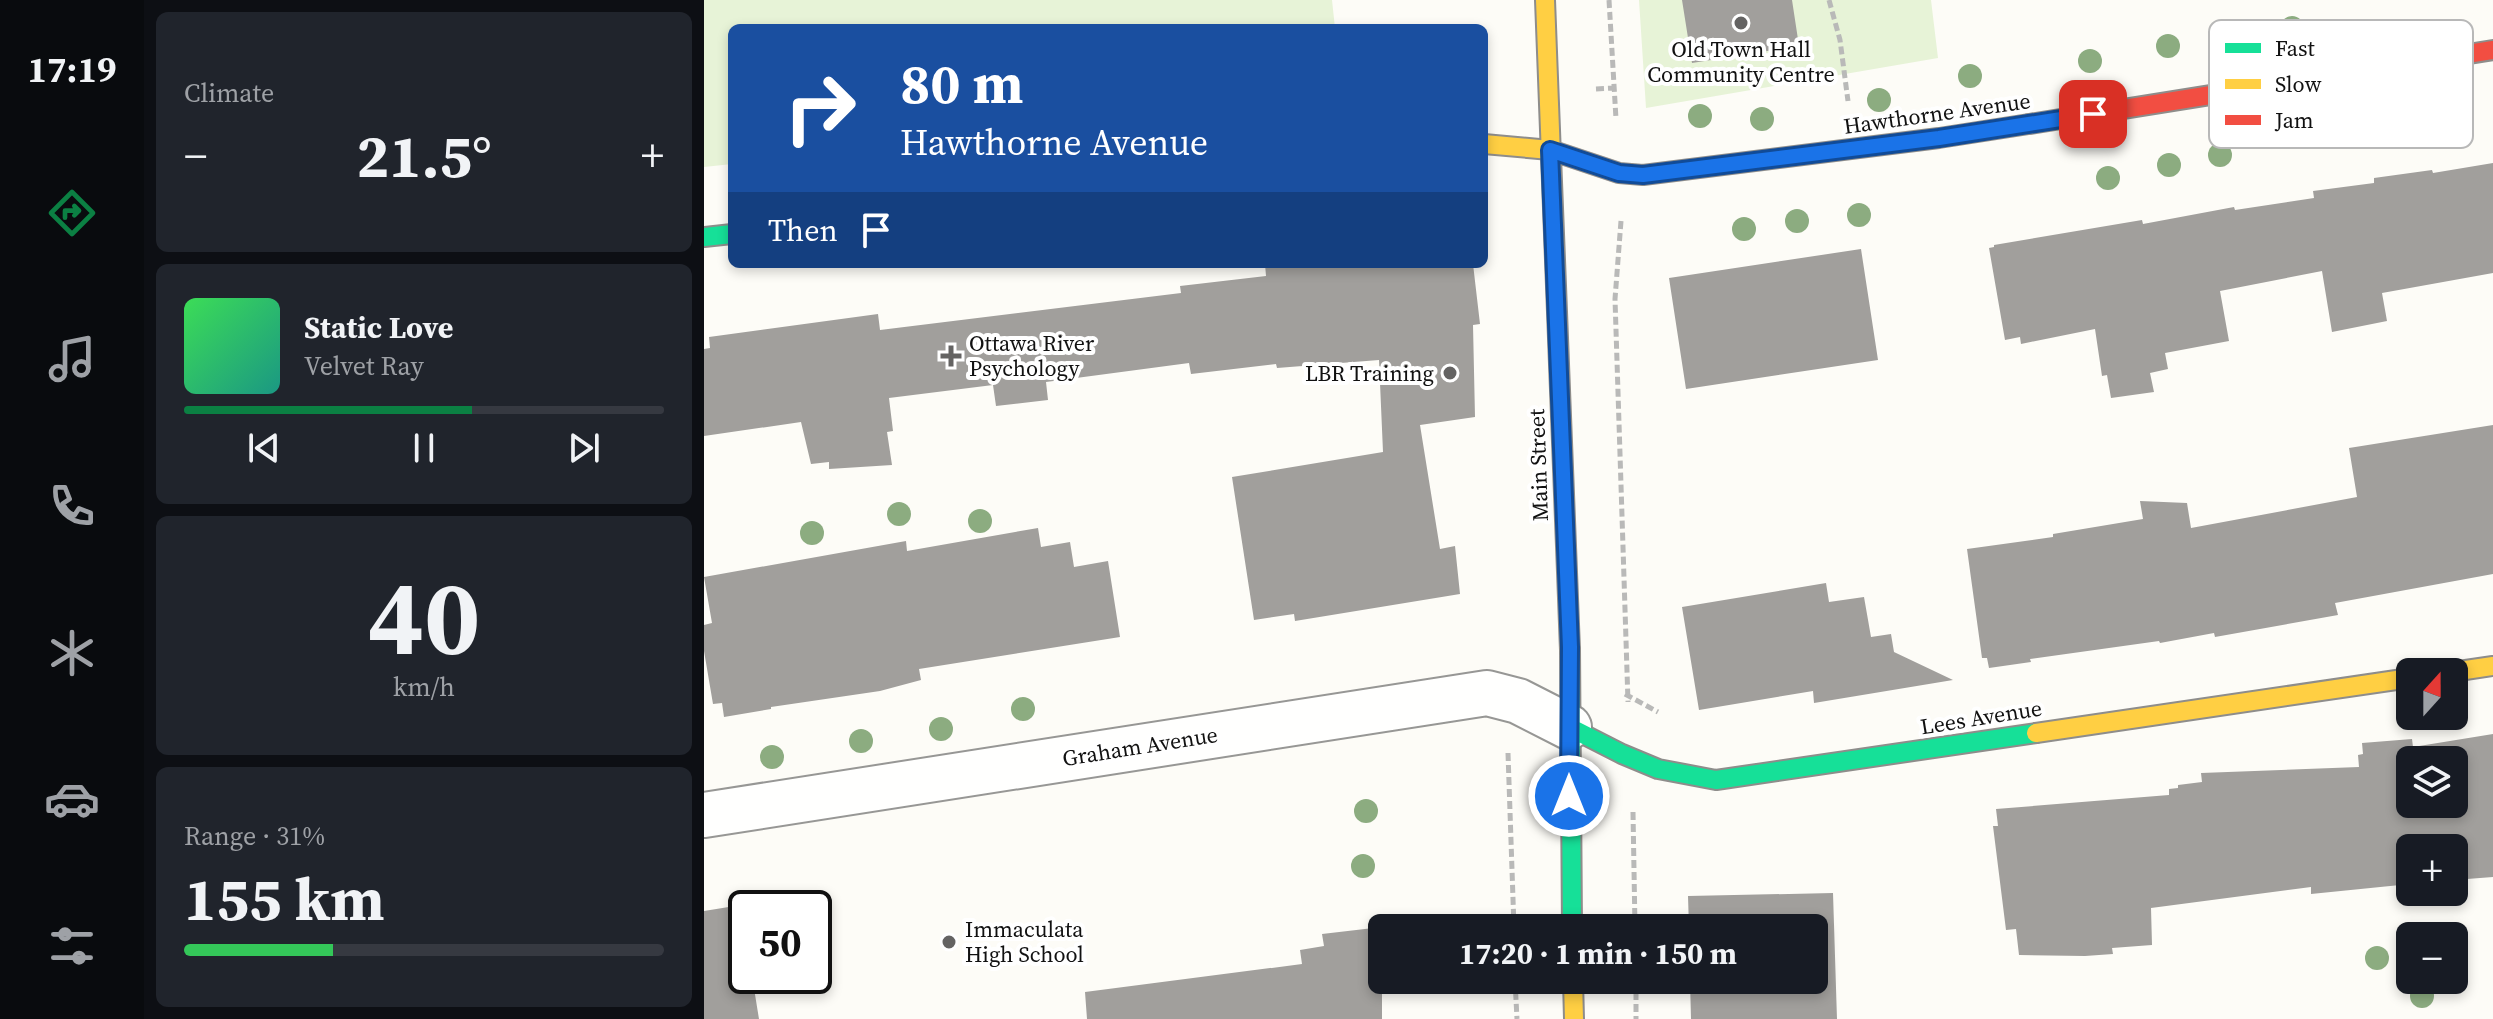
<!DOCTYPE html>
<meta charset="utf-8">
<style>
body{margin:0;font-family:"Source Serif 4",serif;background:#20242c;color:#f1f3f6;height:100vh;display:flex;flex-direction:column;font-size:30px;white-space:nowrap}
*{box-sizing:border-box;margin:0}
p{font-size:26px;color:#9ea1a6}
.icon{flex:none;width:44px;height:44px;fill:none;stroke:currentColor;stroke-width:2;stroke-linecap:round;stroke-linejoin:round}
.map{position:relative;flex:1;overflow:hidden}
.side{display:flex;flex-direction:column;gap:12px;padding:12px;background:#0d0f14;width:560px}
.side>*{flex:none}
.top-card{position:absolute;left:24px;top:24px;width:760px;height:244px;border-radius:12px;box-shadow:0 4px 12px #0003;background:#1a4fa0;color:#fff;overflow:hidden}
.needle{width:52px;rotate:21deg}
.fabs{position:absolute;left:1692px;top:658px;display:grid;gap:16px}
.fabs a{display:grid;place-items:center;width:72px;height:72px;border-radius:12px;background:#171b24;box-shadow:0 4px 12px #0003;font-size:40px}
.speed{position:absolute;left:24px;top:890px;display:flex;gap:16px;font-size:40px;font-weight:700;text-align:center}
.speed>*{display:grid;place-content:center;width:104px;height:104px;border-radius:50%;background:#171b24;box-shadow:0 4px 12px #0003;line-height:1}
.speed .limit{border:4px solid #111;border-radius:12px;background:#fff;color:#111}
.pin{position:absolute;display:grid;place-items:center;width:68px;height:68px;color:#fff;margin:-34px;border-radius:16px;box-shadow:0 4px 12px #0006}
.me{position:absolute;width:88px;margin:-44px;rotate:0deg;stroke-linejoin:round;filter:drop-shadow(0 0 6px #0008)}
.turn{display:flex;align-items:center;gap:28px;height:168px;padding:0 40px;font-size:36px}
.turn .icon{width:104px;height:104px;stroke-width:2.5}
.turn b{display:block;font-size:56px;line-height:68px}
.then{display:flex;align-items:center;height:76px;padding:0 40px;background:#0003;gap:16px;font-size:30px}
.big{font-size:60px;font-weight:700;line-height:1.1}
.side .card{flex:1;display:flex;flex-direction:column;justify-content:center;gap:12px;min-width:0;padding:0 28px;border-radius:12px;background:#20242c}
.side .dial{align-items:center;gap:0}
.dial b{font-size:104px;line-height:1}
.song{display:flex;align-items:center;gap:24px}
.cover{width:96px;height:96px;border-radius:12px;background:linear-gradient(135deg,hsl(130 70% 55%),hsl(170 70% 35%))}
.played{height:8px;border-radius:4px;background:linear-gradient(90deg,#0b8043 60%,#363941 60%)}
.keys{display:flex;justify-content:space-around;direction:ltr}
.heat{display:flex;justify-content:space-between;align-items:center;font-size:44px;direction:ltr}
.charge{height:12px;border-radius:6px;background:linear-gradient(90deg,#34c759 31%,#363941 0)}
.trip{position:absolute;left:664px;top:914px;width:460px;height:80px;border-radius:12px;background:#171b24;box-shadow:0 4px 12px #0003;font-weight:700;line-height:80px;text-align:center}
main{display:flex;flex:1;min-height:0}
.menu{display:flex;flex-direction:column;width:144px;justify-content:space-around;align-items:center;background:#090b0e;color:#9ea1a6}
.menu .icon{width:56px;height:56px}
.menu .current{color:#0b8043}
.menu b{font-size:36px;color:#f1f3f6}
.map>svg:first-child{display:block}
.green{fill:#e7f3d7}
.building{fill:#a19f9c;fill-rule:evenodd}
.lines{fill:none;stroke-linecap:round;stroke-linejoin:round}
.street-casing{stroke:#979795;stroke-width:48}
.fast-casing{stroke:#8e8d8b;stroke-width:22}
.slow-casing{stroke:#8e8d8b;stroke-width:22}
.jam-casing{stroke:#8e8d8b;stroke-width:22}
.path{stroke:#b9b9b8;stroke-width:5;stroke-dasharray:8 4;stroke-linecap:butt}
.street{stroke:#fffffe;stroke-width:44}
.fast{stroke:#16e098;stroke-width:18}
.slow{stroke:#ffcf43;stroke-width:18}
.jam{stroke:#f24e42;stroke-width:18}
.tree{fill:#8cac80}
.route-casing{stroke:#114b97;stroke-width:20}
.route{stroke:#1a73e8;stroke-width:14}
.poi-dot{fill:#646362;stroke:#fff;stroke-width:3}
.labels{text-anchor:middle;stroke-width:8;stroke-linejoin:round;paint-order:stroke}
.poi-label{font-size:22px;fill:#111;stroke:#fff;text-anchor:start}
.street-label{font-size:22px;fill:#111;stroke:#fff}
.key{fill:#fff;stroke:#b8b8b8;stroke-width:2}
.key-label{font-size:22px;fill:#111}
</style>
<main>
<nav class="menu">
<b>17:19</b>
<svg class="icon current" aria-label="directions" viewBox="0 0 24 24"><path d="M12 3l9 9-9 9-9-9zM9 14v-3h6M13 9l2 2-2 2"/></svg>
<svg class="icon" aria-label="music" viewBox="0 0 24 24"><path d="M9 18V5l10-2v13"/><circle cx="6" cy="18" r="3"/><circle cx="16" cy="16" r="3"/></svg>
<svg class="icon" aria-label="phone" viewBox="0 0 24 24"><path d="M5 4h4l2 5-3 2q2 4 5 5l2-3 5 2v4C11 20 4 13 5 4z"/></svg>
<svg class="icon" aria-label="climate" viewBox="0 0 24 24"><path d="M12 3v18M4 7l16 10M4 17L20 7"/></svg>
<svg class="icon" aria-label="car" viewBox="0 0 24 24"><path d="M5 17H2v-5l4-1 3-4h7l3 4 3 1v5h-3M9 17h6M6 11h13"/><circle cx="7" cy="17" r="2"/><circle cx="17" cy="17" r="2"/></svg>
<svg class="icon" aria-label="filters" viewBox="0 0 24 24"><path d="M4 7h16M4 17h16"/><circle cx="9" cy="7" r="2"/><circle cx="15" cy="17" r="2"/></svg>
</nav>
<section class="side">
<div class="card"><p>Climate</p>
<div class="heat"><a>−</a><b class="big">21.5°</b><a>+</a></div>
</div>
<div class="card">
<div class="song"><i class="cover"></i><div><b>Static Love</b><p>Velvet Ray</p></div></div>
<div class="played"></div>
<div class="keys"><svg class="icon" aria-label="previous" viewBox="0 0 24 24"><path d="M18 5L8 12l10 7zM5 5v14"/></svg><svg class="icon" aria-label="pause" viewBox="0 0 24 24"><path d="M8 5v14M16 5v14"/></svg><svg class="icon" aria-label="next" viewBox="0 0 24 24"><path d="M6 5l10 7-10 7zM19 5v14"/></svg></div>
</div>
<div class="card dial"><b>40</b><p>km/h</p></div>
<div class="card"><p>Range · 31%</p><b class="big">155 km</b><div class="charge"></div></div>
</section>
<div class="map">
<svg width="1789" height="1019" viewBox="0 0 1789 1019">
<rect width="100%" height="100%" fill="#fdfcf7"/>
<path class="green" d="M0 0H628L631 28H28V164L0 167Z
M935 0H1227L1234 58 942 108Z"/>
<path class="building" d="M978 0H1088L1095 46 988 63Z
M1789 163V273L1678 293 1683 321 1628 332 1618 271 1516 291 1525 341 1461 353 1464 369 1446 373 1450 392 1407 398 1403 375 1398 376 1391 329 1317 344 1316 337 1301 340 1285 248 1290 247V245L1438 220 1439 224 1530 207 1531 210 1610 198 1609 191 1670 183V178L1728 170 1729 173Z
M1157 249 1174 360 982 389 965 278Z
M561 264H769L776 324 769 325 771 417 716 425 736 549 751 546 756 594 591 621 590 614 550 620 528 477 679 452 675 360 573 368 572 364 487 374 485 363 342 382 344 400 292 406 289 385 185 398 189 431 183 432 188 465 125 469V462L107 464 97 422 0 436V349L6 348 5 337 174 314 176 330 477 293 476 286 562 276Z
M1789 425V574L1631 603 1634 615 1511 637 1510 633 1456 643 1455 641 1326 659 1327 662 1285 668 1283 658H1278L1263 549 1349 537V534L1439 519 1436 501 1483 503 1487 528 1653 497 1645 448Z
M334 528 337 547 366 542 370 567 404 561 416 637 215 669 217 680 176 691 67 707V709L20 717 18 703 9 704 0 651V625L8 623 0 577 202 541 203 551Z
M1122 583 1125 602 1160 597 1167 637 1187 634 1190 652 1249 680 1110 703 1109 691 995 710 978 607Z
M1789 734V877L1750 880V848H1706V884L1607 894V887L1447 908 1448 945 1408 948 1409 954 1381 956 1315 955 1312 929 1302 930 1289 826H1294L1292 809 1465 795V789L1474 788V785L1498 782 1497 773 1655 767 1654 755 1659 754 1658 743 1708 739 1709 747ZM1706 760H1750V804H1706Z
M1129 893 1133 1019H987L986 980H1110V928H985L984 896Z
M37 905 42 938V976H48L55 1019H0V911Z
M678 927V1019H383L381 992 598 964 596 950 620 946 618 934Z"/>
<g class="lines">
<defs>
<path id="street" d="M0 815 783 693 814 701 865 727"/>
<path id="fast" d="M0 237 28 234
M866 650 868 928
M865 727 918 754 954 769 1012 780 1332 733"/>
<path id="slow" d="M841 0 866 650
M780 144 846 150 915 173 939 175 1235 138 1325 124
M1748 672 1789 666
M1332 733 1706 678
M869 980 870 1019"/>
<path id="jam" d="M1325 124 1789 50"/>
</defs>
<use href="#street" class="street-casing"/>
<use href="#fast" class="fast-casing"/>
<use href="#slow" class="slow-casing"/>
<use href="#jam" class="jam-casing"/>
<path class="path" d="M905 0 912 119
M1125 0 1136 40 1144 101
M892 89 911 88
M917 221 911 299 924 702
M921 694 954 712
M804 753 810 928
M929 812 931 928
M811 980 813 1019
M932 980V1019"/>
<use href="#street" class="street"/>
<use href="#fast" class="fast"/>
<use href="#slow" class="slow"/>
<use href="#jam" class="jam"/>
</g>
<g class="tree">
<circle cx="1588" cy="28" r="12"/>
<circle cx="1464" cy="46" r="12"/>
<circle cx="1386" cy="61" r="12"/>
<circle cx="1266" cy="76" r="12"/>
<circle cx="1175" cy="100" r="12"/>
<circle cx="996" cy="116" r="12"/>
<circle cx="1058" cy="119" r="12"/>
<circle cx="1516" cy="155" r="12"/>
<circle cx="1465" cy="165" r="12"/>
<circle cx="1404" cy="178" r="12"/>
<circle cx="1155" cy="215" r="12"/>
<circle cx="1093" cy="221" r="12"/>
<circle cx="1040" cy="229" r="12"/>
<circle cx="195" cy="514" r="12"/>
<circle cx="276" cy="521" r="12"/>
<circle cx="108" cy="533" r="12"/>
<circle cx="319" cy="709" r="12"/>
<circle cx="237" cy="729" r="12"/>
<circle cx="157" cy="741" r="12"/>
<circle cx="68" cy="757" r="12"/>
<circle cx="662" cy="811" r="12"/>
<circle cx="659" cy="866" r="12"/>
<circle cx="1673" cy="958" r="12"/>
<circle cx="1718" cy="996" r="12"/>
</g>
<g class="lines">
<defs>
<path id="route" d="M865 796 866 647 846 150 915 173 939 175 1235 138 1389 114"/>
</defs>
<use href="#route" class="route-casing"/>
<use href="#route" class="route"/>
</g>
<g class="poi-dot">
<circle cx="1037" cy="23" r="8"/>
<path d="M243 344h8v8h8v8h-8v8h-8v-8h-8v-8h8z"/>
<circle cx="746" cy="373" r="8"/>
<circle cx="245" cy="942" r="8"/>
</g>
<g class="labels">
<g class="poi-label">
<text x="1037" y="57" text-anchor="middle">Old Town Hall<tspan x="1037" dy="25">Community Centre</tspan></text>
<text x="265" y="351">Ottawa River<tspan x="265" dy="25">Psychology</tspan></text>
<text x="730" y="381" text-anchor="end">LBR Training</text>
<text x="261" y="937">Immaculata<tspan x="261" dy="25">High School</tspan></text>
</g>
<g class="street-label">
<text transform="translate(1233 113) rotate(-8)" y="8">Hawthorne Avenue</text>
<text transform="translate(834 465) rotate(-92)" y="8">Main Street</text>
<text transform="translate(1277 717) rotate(-9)" y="8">Lees Avenue</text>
<text transform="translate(436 746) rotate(-9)" y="8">Graham Avenue</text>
</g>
</g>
<rect x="1505" y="20" width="264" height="128" rx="12" class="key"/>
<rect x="1521" y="43" width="36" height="10" fill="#16e098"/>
<rect x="1521" y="79" width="36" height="10" fill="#ffcf43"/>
<rect x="1521" y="115" width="36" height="10" fill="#f24e42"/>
<g class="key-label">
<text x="1571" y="56">Fast</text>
<text x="1571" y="92">Slow</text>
<text x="1571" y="128">Jam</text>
</g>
</svg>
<div class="fabs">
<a><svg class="needle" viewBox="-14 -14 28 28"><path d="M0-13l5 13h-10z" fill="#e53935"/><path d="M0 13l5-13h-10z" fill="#9ea1a6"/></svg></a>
<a><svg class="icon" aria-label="layers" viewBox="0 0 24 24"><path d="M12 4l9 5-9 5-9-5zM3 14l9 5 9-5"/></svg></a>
<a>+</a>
<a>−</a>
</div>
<div class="speed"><div class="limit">50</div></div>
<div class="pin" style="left:1389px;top:114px;background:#d93025"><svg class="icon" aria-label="arrive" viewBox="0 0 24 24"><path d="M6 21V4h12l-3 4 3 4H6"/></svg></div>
<svg class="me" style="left:865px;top:796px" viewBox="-20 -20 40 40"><circle r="17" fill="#1a73e8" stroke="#fff" stroke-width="3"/><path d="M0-11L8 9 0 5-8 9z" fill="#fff"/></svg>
<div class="trip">17:20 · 1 min · 150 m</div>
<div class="top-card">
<div class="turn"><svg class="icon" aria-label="right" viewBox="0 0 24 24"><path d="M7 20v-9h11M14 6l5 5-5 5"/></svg><div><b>80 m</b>Hawthorne Avenue</div></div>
<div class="then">Then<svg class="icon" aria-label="arrive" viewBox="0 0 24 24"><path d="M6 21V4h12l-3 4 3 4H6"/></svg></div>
</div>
</div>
</main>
